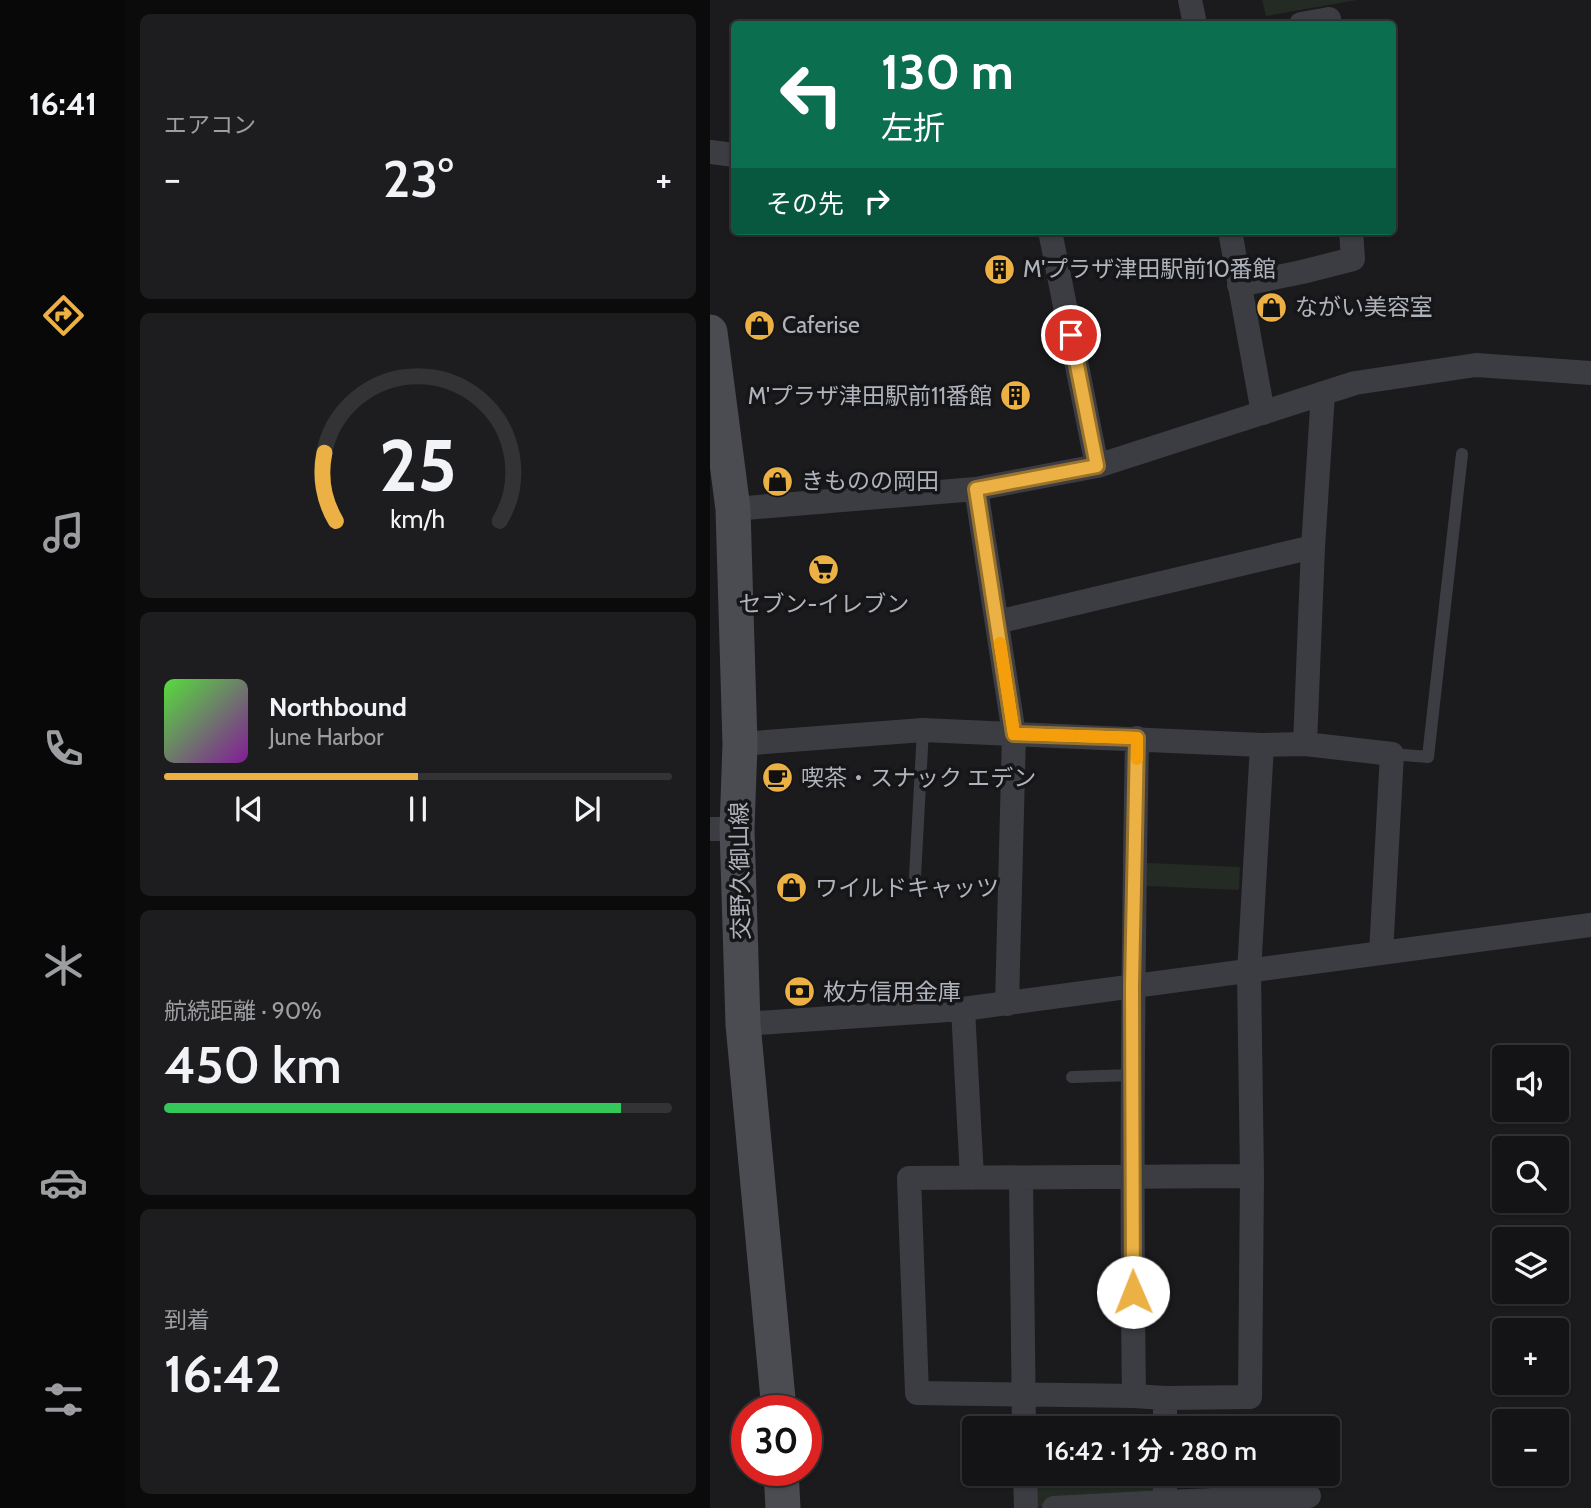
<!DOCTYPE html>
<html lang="ja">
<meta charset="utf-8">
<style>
body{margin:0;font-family:Cabin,"Noto Sans JP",sans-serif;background:#1d1d1f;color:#f1f3f6;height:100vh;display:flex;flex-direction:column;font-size:26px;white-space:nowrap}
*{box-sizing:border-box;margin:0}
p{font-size:23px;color:#9d9ea1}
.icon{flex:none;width:38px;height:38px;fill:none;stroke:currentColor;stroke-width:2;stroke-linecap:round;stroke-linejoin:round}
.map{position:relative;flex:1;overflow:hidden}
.side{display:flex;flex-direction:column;gap:14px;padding:14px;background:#0b0b0c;width:584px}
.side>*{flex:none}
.top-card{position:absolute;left:21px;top:21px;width:665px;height:214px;border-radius:7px;box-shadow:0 2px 5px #0004,0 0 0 2px #333335;background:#0b6e4f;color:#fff;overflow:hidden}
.tools{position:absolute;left:782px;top:1045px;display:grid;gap:14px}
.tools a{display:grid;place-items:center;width:77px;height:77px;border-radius:7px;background:#141416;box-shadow:0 2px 5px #0004,0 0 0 2px #333335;font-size:35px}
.speed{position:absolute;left:21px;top:1395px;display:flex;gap:14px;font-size:35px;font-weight:700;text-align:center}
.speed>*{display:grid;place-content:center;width:91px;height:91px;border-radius:50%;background:#141416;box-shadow:0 2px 5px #0004,0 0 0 2px #333335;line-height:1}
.speed .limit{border:10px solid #d22;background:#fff;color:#111}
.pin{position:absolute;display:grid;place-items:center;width:60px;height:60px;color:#fff;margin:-30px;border:4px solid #fff;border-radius:50%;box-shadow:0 2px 7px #0007}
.me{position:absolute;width:77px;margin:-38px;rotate:359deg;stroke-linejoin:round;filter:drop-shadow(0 0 5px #0008)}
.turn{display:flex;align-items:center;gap:24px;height:147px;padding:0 35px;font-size:32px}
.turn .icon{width:91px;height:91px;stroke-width:2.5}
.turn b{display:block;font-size:49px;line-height:60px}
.then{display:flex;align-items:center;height:66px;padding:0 35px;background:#0003;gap:14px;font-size:26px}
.big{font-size:52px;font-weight:600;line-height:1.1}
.side .tile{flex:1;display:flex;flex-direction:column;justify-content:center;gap:10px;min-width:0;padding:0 24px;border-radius:10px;background:#1d1d1f}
.side .dial{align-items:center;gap:0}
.dial svg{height:182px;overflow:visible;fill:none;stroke:#333335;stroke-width:7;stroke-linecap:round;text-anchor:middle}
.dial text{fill:#f1f3f6;stroke:none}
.song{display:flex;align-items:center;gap:21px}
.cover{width:84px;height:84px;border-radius:10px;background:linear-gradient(135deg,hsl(110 70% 55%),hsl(290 70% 35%))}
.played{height:7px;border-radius:4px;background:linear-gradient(90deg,#ecb144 50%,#333335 50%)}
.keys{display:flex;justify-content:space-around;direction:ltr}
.heat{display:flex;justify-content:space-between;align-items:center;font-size:38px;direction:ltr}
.charge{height:10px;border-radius:5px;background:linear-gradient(90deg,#34c759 90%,#333335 0)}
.trip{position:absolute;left:252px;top:1416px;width:378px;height:70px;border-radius:7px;background:#141416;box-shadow:0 2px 5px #0004,0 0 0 2px #333335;font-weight:600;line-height:70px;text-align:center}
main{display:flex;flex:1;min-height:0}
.tabs{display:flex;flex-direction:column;width:126px;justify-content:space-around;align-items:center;background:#080809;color:#9d9ea1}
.tabs .icon{width:49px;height:49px}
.tabs .on{color:#ecb144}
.tabs b{font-size:32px;color:#f1f3f6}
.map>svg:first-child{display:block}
.green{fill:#232b24}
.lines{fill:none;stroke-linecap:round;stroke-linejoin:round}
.lane{stroke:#3c3d42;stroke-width:12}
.street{stroke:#3c3d42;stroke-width:24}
.secondary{stroke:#4a4c52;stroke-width:35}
.route-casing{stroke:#99732c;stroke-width:18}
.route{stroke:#ecb144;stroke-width:12}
.slow{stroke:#f59e0b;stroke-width:12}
.labels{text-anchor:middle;stroke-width:7;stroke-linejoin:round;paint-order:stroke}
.poi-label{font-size:23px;fill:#aeb3bc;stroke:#161618;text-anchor:start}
.street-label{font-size:23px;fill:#aeb3bc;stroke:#161618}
</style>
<main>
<nav class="tabs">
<b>16:41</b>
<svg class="icon on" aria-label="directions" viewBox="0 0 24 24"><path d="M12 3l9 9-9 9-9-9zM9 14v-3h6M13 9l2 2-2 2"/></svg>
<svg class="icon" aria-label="music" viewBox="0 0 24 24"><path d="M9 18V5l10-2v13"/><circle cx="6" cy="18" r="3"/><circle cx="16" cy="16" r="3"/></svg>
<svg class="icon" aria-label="phone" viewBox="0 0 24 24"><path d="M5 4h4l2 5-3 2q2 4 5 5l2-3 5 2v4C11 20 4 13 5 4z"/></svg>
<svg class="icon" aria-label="climate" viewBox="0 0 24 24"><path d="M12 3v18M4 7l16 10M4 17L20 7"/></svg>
<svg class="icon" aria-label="car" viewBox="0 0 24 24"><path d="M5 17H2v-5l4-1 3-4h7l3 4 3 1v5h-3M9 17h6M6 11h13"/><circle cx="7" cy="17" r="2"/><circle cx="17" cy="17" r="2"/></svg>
<svg class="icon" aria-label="filters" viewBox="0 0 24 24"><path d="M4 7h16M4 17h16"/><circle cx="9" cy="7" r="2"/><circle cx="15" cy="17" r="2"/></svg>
</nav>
<section class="side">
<div class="tile"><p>エアコン</p>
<div class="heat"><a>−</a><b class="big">23°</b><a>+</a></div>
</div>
<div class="tile dial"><svg viewBox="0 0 100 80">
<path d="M14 69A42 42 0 1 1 86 69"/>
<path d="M14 69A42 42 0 0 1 9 39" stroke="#ecb144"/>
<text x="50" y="56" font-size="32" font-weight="700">25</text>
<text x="50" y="72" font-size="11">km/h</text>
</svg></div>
<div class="tile">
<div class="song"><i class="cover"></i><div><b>Northbound</b><p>June Harbor</p></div></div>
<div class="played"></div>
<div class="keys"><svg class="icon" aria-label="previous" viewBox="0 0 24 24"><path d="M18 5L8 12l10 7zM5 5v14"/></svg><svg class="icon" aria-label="pause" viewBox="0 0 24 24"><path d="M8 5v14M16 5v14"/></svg><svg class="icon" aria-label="next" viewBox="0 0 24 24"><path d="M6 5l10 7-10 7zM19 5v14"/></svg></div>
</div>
<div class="tile"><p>航続距離 · 90%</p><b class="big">450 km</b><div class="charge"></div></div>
<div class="tile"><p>到着</p><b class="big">16:42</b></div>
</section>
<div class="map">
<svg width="881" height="1508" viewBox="0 0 881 1508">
<rect width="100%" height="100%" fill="#1b1b1d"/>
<path class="green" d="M552 0H647L556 16Z
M437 863 530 867 529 890 436 886Z
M315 1474H455V1502L316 1508Z"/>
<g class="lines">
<path class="lane" d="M682 754 718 757 752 454
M205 876 213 730
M362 1077 422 1075"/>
<path class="street" d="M480 0 485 24
M591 24 619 19 620 24
M0 152 24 155
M340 231 387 466
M520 231 553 413
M529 285 592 272 643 259 641 231
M266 489 304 734 297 1004
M23 509 266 489 387 466 645 383 766 365 881 373
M287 622 603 547
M30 744 213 730 552 745 595 744 682 754 671 953
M595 744 603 547 613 393
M0 829H27
M253 1009 262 1178
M33 1024 253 1009 881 925
M542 1176 199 1178 207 1393 424 1396 455 1398 540 1397 542 1176 539 972 552 745
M311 1178 314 1428
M424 1396C421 1177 423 958 427 738
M455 1398V1428
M315 1474 316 1508
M455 1502 599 1496
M344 1508 455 1502V1474"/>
<path class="secondary" d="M0 332 23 509 30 744 27 829 33 1024 69 1410
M71 1470 73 1508"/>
</g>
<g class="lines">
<defs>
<path id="route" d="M361 335 387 466 266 489 304 734 427 738 422 986 423 1292"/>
</defs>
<use href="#route" class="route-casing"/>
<use href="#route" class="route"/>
<path class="slow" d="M290 643 304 734 427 738V759"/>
</g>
<defs>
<symbol id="building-disc" viewBox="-11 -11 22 22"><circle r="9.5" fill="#ecb144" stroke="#161618"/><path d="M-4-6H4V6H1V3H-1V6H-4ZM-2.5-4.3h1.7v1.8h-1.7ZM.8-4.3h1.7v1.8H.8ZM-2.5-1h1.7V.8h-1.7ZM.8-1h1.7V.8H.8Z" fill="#111"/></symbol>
<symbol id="shop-disc" viewBox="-11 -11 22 22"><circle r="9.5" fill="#ecb144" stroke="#161618"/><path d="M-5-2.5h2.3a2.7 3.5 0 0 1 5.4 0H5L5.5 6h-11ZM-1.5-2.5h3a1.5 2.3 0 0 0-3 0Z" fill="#111"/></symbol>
<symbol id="supermarket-disc" viewBox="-11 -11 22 22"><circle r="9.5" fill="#ecb144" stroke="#161618"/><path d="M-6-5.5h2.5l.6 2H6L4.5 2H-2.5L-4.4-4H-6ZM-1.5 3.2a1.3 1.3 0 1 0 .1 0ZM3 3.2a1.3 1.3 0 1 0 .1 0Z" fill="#111"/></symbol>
<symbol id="cafe-disc" viewBox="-11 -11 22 22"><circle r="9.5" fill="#ecb144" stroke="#161618"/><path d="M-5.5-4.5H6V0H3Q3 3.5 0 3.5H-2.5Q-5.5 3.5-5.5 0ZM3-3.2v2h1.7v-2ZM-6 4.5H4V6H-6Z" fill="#111"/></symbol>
<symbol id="bank-disc" viewBox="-11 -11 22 22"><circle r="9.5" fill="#ecb144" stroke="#161618"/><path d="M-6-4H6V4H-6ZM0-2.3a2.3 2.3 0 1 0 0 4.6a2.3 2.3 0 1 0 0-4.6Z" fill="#111"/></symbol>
</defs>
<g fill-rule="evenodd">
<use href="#building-disc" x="272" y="252" width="35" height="35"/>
<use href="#shop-disc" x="544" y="290" width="35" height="35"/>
<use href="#shop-disc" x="32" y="308" width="35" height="35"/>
<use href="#building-disc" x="288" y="378" width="35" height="35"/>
<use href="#shop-disc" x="50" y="464" width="35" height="35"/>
<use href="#supermarket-disc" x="96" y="552" width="35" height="35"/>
<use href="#cafe-disc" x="50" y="760" width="35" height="35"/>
<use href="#shop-disc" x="64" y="870" width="35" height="35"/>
<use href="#bank-disc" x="72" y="974" width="35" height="35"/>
</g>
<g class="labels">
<g class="poi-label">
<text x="313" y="277">M'プラザ津田駅前10番館</text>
<text x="585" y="315">ながい美容室</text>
<text x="72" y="333">Caferise</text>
<text x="282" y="404" text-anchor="end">M'プラザ津田駅前11番館</text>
<text x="91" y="489">きものの岡田</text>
<text x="114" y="612" text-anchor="middle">セブン-イレブン</text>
<text x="91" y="786">喫茶・スナック エデン</text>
<text x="105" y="896">ワイルドキャッツ</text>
<text x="113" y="1000">枚方信用金庫</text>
</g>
<g class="street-label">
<text transform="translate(30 871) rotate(-91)" y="8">交野久御山線</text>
</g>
</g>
</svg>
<div class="tools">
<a><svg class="icon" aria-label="sound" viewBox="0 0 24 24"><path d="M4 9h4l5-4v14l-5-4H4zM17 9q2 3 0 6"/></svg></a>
<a><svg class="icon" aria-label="search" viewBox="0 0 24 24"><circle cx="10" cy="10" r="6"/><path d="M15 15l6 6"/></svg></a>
<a><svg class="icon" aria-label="layers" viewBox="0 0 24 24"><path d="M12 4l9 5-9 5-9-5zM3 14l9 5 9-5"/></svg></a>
<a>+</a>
<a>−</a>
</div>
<div class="speed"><div class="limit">30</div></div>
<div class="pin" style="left:361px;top:335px;background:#d93025"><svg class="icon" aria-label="arrive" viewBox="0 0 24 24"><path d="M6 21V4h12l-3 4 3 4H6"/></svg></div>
<svg class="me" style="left:423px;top:1292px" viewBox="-20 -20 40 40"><circle r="19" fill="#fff"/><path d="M0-13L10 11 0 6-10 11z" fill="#ecb144"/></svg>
<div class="trip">16:42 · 1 分 · 280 m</div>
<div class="top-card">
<div class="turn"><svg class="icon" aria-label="left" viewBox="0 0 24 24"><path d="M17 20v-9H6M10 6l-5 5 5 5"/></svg><div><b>130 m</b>左折</div></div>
<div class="then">その先<svg class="icon" aria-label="right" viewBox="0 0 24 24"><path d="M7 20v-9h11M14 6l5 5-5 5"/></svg></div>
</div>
</div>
</main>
